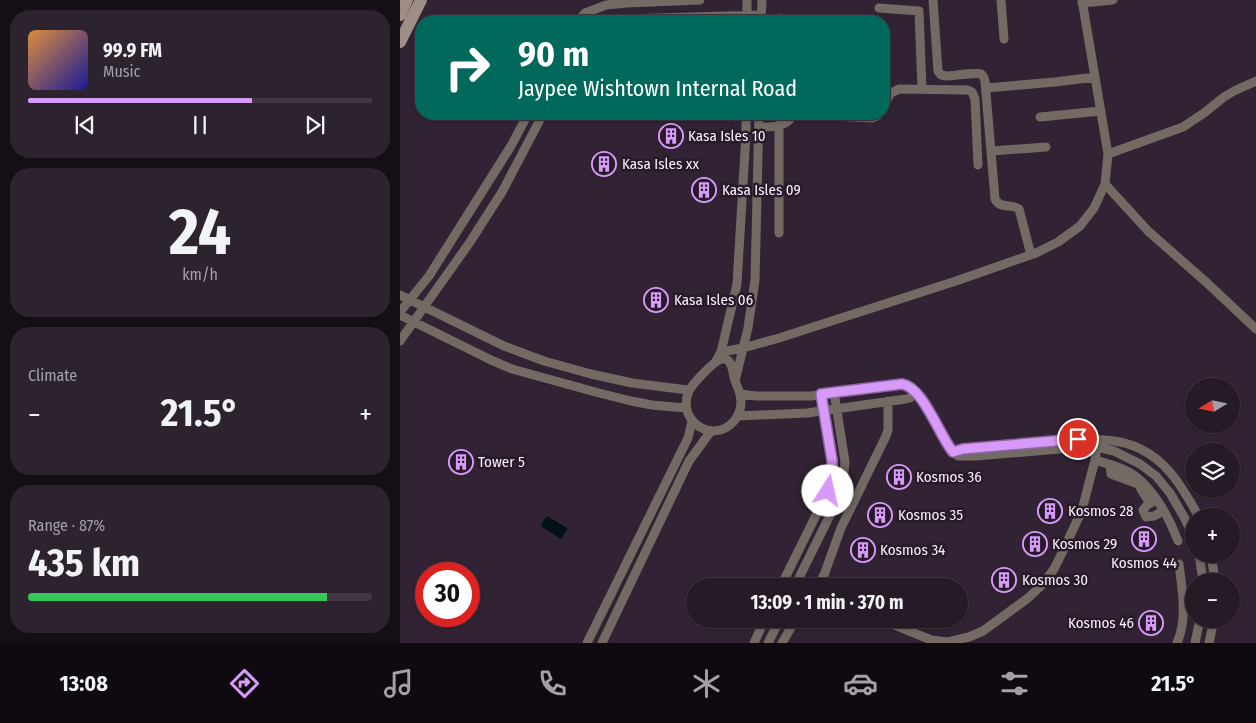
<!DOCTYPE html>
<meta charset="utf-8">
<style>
body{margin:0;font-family:"Fira Sans Condensed",sans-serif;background:#2d232e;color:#f1f3f6;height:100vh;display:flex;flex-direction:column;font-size:19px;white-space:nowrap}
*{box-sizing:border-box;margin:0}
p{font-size:16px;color:#a3a1a7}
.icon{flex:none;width:28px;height:28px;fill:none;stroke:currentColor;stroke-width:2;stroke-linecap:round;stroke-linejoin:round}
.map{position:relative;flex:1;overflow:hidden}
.drawer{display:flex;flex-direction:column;gap:10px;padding:10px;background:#140e15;width:400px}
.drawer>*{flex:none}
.hud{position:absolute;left:15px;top:15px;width:475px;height:105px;border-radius:20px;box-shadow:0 1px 4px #0004,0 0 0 1px #423843;background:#00695c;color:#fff;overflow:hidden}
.needle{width:32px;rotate:260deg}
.tools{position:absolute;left:785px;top:378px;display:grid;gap:10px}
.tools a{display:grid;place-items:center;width:55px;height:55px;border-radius:50%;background:#251a26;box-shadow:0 1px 4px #0004,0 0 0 1px #423843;font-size:25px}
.speed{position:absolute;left:15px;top:562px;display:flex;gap:10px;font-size:25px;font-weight:700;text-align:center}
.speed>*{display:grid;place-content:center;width:65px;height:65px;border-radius:50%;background:#251a26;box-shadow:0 1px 4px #0004,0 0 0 1px #423843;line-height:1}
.speed .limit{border:8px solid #d22;background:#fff;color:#111}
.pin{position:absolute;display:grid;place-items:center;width:42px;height:42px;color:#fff;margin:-21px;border:2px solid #fff;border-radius:50%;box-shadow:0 1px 5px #0007}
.me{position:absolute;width:55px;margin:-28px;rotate:10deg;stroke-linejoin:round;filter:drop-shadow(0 0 4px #0008)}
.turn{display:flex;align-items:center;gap:18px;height:105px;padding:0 20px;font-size:22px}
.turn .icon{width:65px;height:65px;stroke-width:2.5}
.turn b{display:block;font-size:35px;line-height:42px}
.big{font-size:38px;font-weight:700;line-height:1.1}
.drawer .tile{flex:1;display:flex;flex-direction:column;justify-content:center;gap:8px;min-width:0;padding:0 18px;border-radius:20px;background:#2d232e}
.drawer .dial{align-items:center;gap:0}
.dial b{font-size:65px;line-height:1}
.song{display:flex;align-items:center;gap:15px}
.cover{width:60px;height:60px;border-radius:8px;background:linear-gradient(135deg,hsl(30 70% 55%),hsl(240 70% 35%))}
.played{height:5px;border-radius:2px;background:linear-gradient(90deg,#d89af8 65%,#423843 65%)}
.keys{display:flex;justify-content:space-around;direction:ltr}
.heat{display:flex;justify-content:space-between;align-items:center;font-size:28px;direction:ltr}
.charge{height:8px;border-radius:4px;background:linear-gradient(90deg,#34c759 87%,#423843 0)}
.trip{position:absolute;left:286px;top:578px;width:282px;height:50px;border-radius:25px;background:#251a26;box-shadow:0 1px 4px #0004,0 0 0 1px #423843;font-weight:700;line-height:50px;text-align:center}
.menu{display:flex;height:80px;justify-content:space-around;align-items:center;background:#0f0a0f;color:#a3a1a7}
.menu .icon{width:35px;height:35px}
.menu .on{color:#d89af8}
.menu b{font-size:22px;color:#f1f3f6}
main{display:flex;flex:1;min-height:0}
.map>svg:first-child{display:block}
.water{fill:#001316}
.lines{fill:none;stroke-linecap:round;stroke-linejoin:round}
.street{stroke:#746a64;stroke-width:9}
.secondary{stroke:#9f8e86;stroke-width:12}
.route-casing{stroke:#8c64a1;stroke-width:12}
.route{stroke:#d89af8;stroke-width:9}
.labels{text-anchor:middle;stroke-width:5;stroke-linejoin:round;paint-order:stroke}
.poi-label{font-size:15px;fill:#f9effa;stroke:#271a29;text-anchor:start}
</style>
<main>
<section class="drawer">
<div class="tile">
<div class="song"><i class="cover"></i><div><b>99.9 FM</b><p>Music</p></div></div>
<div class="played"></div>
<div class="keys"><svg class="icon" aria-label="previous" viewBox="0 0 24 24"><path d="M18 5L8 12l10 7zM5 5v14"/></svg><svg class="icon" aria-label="pause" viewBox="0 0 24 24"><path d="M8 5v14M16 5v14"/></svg><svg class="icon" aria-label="next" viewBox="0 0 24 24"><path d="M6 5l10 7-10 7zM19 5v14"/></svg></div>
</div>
<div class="tile dial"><b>24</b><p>km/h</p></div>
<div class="tile"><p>Climate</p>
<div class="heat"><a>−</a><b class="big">21.5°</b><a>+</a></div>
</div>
<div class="tile"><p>Range · 87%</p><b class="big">435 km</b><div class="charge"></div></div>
</section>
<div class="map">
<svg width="856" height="643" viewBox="0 0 856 643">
<rect width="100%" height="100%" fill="#312333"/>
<path class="water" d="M147 516 167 528V530L161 539 142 527 141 525 146 517Z"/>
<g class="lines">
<path class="street" d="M347 0V21
M533 0 538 71 541 75 546 76C552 76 576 72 581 74 584 76 584 78 585 81L595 199C601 210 611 203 619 209L631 255
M601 0 604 39
M682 3 713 0
M479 8 519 11 522 89
M178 21 185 13 206 5 227 3 300 0
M215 21 221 19 361 15
M361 21 362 0
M381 21V18
M586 88 655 82 695 77
M484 105 491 93 499 89 568 90 572 92 575 99 578 165
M394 114 472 118 477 116 479 114
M640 117 701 111
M359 128C371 126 388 128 393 114
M591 151 646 147
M708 154 783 127 804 113 824 97 834 91 856 81
M705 184 748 231 806 282 856 329
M379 233V125
M0 295 104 346 144 361 191 374 232 383 288 390
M0 312 29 276 111 146 128 114
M0 315 91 360 112 369 199 393 231 401 252 405 286 408
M0 341 70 242 102 192 143 114
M321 352 343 348 379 338 556 281 636 253 658 242 680 226 694 208 705 184 708 154 682 0
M321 359H326C329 361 329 361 331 365 333 369 333 375 335 380 336 385 339 389 340 394 342 403 341 412 335 420 311 450 264 412 298 379 305 372 312 363 321 359Z
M316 361 321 352 337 284 346 134V114
M335 381 348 328 355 280 359 114
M340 394 356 396H411L502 384C527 388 537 440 558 456H576L683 447H697L714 451 740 464 756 476 770 493 784 517 794 538
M338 416 407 413 506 399 510 398 516 391
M553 452 563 449C589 446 614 445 640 443 701 438 746 430 783 490 788 498 794 507 798 516
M695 460C705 463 716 466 725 470 750 481 769 517 778 541
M710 465 711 474 738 484 747 499
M756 500 747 505 743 510 746 517 754 516 763 511
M799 554 803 581
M811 554 815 581
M381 586 428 491 432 473V460L421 394
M395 586 437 501 443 483 445 462 434 392
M417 586 424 575 441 528 486 436 488 430V401
M480 619 531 640 548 642 569 637 583 631 628 598 641 586 654 569 663 551 682 510 695 460 697 447
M187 643 288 438 292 421
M202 643 289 461 311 431
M354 643 365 619
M368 643 380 619
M382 643 396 619
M777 643C788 618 782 590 779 564
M795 643 800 619
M809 643 814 619"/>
<path class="secondary" d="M0 15 7 0
M0 42 21 0"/>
</g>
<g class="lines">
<defs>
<path id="route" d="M428 491 432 473V460L421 394 502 384C523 387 539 435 553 452L563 449 678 439"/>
</defs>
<use href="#route" class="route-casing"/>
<use href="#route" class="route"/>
</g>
<defs>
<symbol id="building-ring" viewBox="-11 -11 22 22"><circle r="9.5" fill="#271a29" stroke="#d89af8" stroke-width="1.5"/><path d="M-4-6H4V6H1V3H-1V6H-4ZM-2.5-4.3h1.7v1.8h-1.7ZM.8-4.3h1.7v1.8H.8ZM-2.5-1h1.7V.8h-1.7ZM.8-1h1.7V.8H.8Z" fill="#d89af8"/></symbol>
</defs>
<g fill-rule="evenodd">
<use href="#building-ring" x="257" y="122" width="28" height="28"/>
<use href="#building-ring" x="190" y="150" width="28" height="28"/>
<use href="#building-ring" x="290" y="176" width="28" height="28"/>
<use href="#building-ring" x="242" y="286" width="28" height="28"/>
<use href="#building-ring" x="47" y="448" width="28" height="28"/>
<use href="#building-ring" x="485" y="463" width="28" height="28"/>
<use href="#building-ring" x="636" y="497" width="28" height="28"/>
<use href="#building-ring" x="466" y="501" width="28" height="28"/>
<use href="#building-ring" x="730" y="525" width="28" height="28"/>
<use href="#building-ring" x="621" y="530" width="28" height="28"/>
<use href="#building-ring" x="449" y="536" width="28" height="28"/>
<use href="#building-ring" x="590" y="566" width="28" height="28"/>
<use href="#building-ring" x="737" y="609" width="28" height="28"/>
</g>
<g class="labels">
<g class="poi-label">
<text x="288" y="141">Kasa Isles 10</text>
<text x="222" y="169">Kasa Isles xx</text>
<text x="322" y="195">Kasa Isles 09</text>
<text x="274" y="305">Kasa Isles 06</text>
<text x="78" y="467">Tower 5</text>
<text x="516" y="482">Kosmos 36</text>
<text x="668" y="516">Kosmos 28</text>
<text x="498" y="520">Kosmos 35</text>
<text x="652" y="549">Kosmos 29</text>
<text x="480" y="555">Kosmos 34</text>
<text x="744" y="568" text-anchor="middle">Kosmos 44</text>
<text x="622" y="585">Kosmos 30</text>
<text x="734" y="628" text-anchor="end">Kosmos 46</text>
</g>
</g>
</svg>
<div class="tools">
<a><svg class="needle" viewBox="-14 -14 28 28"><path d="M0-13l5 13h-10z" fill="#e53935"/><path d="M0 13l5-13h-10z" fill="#a3a1a7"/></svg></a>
<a><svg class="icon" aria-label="layers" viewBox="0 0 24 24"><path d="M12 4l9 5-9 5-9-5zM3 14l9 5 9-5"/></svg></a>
<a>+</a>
<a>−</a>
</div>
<div class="speed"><div class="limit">30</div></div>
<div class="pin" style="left:678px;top:439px;background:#d93025"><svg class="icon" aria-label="arrive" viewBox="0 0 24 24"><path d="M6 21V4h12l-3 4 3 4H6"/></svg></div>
<svg class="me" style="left:428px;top:491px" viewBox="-20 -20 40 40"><circle r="19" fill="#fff"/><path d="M0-13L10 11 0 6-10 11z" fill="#d89af8"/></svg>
<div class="trip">13:09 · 1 min · 370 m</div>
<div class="hud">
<div class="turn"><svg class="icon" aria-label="right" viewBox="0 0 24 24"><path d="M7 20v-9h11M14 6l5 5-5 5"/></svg><div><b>90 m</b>Jaypee Wishtown Internal Road</div></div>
</div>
</div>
</main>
<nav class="menu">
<b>13:08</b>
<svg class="icon on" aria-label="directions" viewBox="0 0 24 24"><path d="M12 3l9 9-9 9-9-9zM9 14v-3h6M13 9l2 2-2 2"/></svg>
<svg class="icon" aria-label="music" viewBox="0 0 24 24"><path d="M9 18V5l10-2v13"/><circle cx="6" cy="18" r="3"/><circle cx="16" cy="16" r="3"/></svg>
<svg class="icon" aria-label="phone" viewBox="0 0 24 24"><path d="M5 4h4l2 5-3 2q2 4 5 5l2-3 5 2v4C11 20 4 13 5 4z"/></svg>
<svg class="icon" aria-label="climate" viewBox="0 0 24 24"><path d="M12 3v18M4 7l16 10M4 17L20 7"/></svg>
<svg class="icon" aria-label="car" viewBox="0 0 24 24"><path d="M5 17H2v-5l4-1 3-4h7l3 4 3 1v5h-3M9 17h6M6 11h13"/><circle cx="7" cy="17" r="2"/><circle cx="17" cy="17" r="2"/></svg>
<svg class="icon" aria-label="filters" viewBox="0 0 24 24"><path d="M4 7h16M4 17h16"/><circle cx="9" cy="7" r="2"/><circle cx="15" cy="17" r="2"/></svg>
<b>21.5°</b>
</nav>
